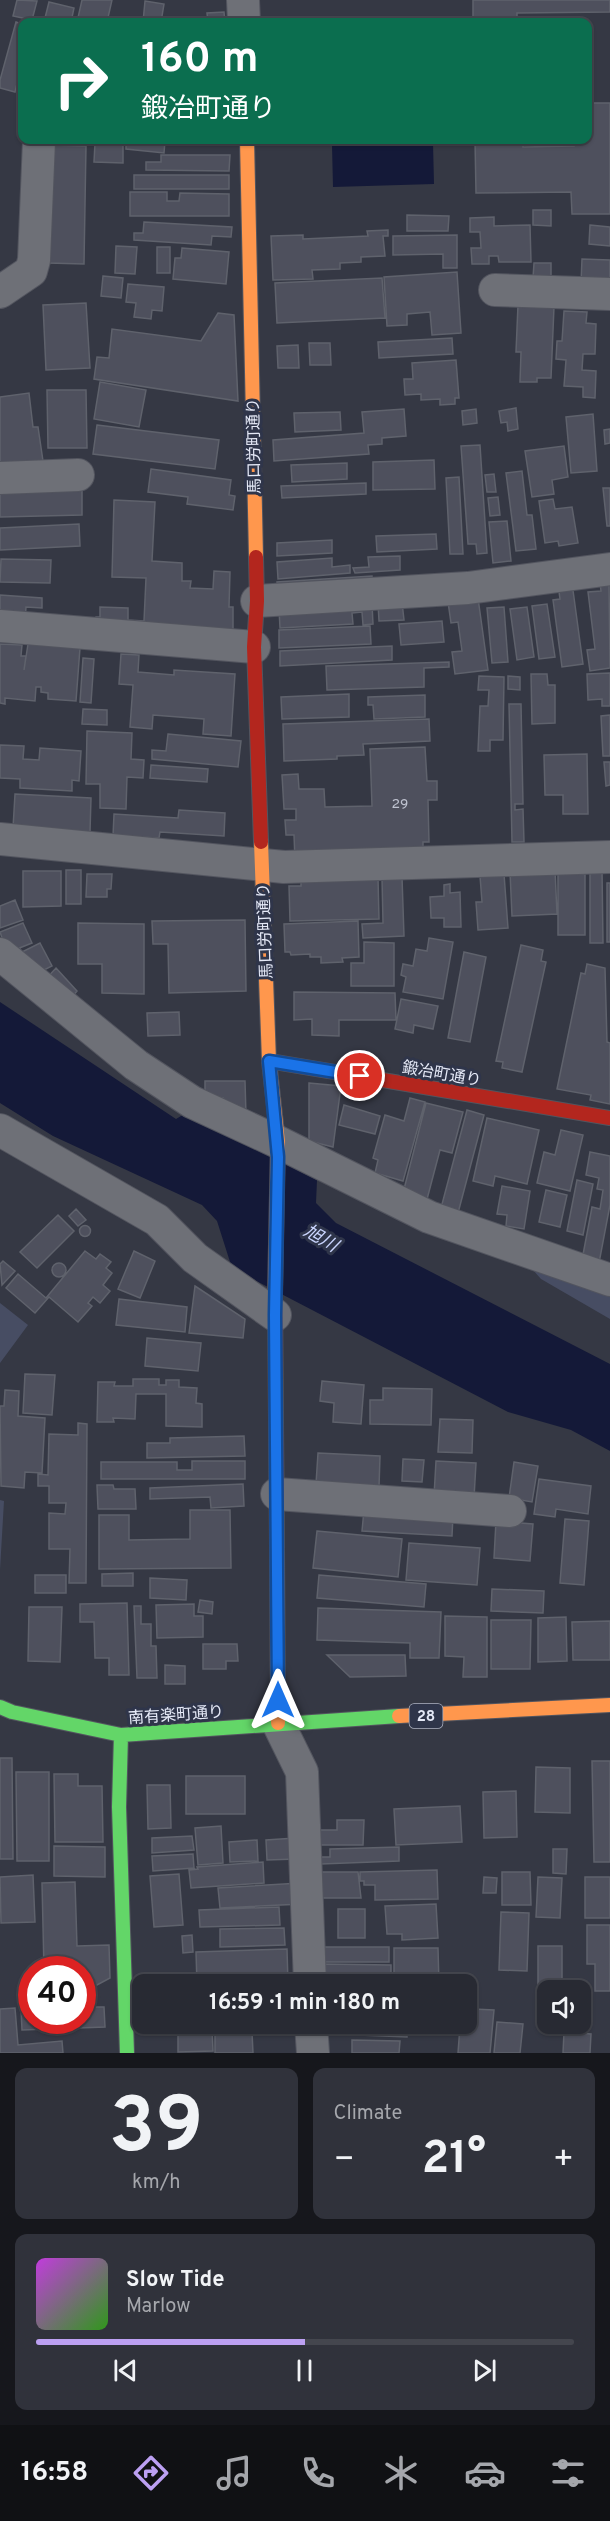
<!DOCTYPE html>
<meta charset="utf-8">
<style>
body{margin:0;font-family:Overpass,"Noto Sans JP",sans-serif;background:#30323b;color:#f1f3f6;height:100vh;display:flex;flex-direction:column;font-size:22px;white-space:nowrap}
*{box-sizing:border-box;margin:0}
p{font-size:20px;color:#a5a7ac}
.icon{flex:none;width:33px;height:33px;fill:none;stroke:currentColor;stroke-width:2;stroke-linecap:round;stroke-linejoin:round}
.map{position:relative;height:2053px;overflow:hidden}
.side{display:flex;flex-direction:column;gap:15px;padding:15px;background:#16171c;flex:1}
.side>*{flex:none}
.guide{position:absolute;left:18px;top:18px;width:574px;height:126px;border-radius:12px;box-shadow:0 2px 4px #0004,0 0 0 2px #44464e;background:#0b6e4f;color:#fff;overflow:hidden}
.tools{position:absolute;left:537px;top:1980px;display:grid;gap:12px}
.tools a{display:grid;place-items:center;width:54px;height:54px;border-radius:12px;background:#282a33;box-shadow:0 2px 4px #0004,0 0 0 2px #44464e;font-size:30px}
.speed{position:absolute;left:18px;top:1956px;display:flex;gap:12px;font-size:30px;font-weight:700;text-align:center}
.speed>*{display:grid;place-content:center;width:78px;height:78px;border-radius:50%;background:#282a33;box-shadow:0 2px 4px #0004,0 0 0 2px #44464e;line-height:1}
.speed .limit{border:9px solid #d22;background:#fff;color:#111}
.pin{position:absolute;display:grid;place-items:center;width:51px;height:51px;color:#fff;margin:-26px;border:3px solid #fff;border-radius:50%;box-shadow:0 2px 6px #0007}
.me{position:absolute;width:66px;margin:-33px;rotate:0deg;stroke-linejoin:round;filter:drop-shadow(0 0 4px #0008)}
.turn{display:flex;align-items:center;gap:21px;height:126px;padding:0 24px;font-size:27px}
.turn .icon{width:78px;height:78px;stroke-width:2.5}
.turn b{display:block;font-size:42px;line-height:51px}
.big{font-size:45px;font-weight:700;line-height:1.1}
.side .card{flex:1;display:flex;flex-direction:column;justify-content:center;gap:9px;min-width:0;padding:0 21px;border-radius:12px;background:#30323b}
.side .dial{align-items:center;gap:0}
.dial b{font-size:78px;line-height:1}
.song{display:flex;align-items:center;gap:18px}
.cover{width:72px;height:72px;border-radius:9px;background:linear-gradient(135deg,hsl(290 70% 55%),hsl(110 70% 35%))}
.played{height:6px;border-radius:3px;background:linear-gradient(90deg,#bca0f2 50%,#44464e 50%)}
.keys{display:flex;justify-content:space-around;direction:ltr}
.heat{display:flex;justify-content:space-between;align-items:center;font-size:33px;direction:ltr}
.side .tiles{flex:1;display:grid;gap:15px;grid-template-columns:1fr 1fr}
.card:last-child{grid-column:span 2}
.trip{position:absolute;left:132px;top:1974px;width:345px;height:60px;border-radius:12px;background:#282a33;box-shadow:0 2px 4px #0004,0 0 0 2px #44464e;font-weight:700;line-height:60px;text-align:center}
.menu{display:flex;height:96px;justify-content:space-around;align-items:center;background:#101114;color:#a5a7ac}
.menu .icon{width:42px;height:42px}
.menu .selected{color:#bca0f2}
.menu b{font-size:27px;color:#f1f3f6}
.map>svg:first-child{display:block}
.green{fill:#474d63}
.water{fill:#141938}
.building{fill:#4e505d;stroke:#5f626c;stroke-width:1.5}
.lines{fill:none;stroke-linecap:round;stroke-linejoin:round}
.street-casing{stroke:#53555f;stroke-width:34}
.fast-casing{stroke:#53555f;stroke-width:16}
.slow-casing{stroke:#53555f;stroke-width:16}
.jam-casing{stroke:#53555f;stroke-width:16}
.street{stroke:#6e7077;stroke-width:32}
.fast{stroke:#63d668;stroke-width:14}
.slow{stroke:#ff974d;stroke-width:14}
.jam{stroke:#b3261e;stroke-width:14}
.route-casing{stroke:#114b97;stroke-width:15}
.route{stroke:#1a73e8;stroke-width:10}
.labels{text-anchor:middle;stroke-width:6;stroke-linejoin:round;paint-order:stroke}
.number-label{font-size:14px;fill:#bfc3d0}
.shield{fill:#2f354a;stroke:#aeb3c3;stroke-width:1.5}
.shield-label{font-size:15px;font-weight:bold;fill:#e5e9f7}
.street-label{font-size:16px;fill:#e5e9f7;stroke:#2f354a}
.water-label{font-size:18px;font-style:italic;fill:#cad5fe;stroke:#2f354a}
</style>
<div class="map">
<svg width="610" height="2053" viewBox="0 0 610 2053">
<rect width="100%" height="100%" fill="#353844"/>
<path class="green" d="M532 1269 610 1294V1319L541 1279Z
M0 1303 28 1325 0 1363Z
M0 1500 4 1501 0 1570Z"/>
<path class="water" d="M433 143 434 184 333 187 332 145Z
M0 1002 176 1119 186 1113 317 1180 316 1203 336 1223 610 1364V1451L571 1430 508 1412 241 1273 231 1265 217 1221 202 1205 53 1136 0 1103Z"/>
<path class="building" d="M17 0 37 1 32 20 13 16Z
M82 0H112L107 22H77Z
M473 0H610V12L517 13V22H473Z
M145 1 164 4 161 22H143Z
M49 2 74 8 71 22H44Z
M224 12 225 22H208L207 13Z
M16 22 22 24V63L15 92 0 88V80Z
M588 103H610V214H572L571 192 476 193 475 140H523V147L574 146V140H588Z
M126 140 165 141 164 153 126 149Z
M95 143 123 144V163L94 162Z
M51 145 86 146 84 264 48 263Z
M161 155H230L229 171 146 170V162H161Z
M134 175H229V189H134Z
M130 192H167V201H179L180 193 229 194V216H130Z
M533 210H551V226L533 225Z
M407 215 449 216 448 231H407Z
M494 217V226L530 225 531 262H499L498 256H489V264H472L471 248H481L480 232H470V218Z
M144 222 232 227 231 237 212 236 211 245 134 240V233H143Z
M590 225 610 227V246L589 244Z
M388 230V236H383L385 256 361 257V262L340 263V269L312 270 313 279 273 280 271 236 303 235V239L368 236 367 231Z
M457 235V268H443V254L393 255V236Z
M116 246 137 247 135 274 115 273Z
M157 247H170V273H157Z
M182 248 229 252 226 284 173 279 175 258H181Z
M582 259 610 260V284L581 283Z
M534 263H551V279L533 278Z
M457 272 461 333 432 335 430 312 407 314V325L387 326 384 277Z
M103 276 123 278 121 298 101 296Z
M382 278 385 318 277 323 275 283Z
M128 284 164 287 162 311 152 310 151 319 134 317 136 303 126 302Z
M86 303 90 368 46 370 43 305Z
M518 305 554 307 551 378H537V382H520L521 352H516Z
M564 311 587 312 586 323 596 324 595 354H583L582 370 596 371 595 398 583 397V387L564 386 566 360 556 359 557 341H562Z
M218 313 234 315 238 401 94 379 97 357 109 358 112 329 201 341Z
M452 338 453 354 379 358 378 342Z
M309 343H330L331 365H310Z
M298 345 299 368H278L277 346Z
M456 360 459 398H455V404L440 405V399L421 400V394L405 395 404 379H413L412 363Z
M100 382 146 390 139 427 94 419Z
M47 390H86L87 448H48Z
M29 393 33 427H38L43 461 0 466V397Z
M516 408 518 429 508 431 507 422 501 423 499 411Z
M404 409 406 436 382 438V444L368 445 369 454 274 461 273 440 364 433 362 412Z
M476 409 477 423 463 425 462 411Z
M340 412 341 430 295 432 294 413Z
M593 414 597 471 571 473 566 417Z
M97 425 219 440 215 469 93 454Z
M610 429V443L605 444 604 430Z
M480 445 487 553 477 554 476 544H468L461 446Z
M564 446 568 477 552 480 554 494 532 497 525 451Z
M434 460 435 489 373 490V462Z
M347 463V479L292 482 291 465Z
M151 469 231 480 229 495 235 496 233 510 187 504 188 497 148 492Z
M522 471 527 515H532L536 549 516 551 506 473Z
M494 474 496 492H487L485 475Z
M459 477 463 554H450L446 478Z
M366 483V494L282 498 281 486Z
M603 488H610V526H607Z
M82 489V515L0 517V491Z
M498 497 500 515 490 516 488 498Z
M553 499 555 509 572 507 578 543 559 546 558 541 545 543 539 501Z
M114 500 155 502 152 561 182 563V581H191L190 588 213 589 214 571 230 572 229 607H233V629L174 627 95 628 96 617H100V607L128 608V620L144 621 146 578 112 577Z
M507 521 511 561 493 563 489 522Z
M79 524 80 546 0 550V528Z
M436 534 437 549 377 552 376 536Z
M332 540V553L277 556V543Z
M400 556V570L355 573 353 568 369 567 368 557Z
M332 558V567L350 565V573L278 579 277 562Z
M1 559 51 560 50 583 0 582Z
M372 576 373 589 278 595 277 582Z
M609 582 610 668 590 671 587 650 595 649 588 592 601 591 600 583Z
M572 583 583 664 562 667 553 600 560 599 558 584Z
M0 595 42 598V608L26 607 25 621 0 619Z
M478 598 488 670 455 674 452 652 462 651 458 622 451 623 448 602Z
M402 602 404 620 379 621 378 603Z
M372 604 373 624 363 625 362 612 352 613 353 624 280 628 279 609Z
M547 604 555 657 539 659 532 606Z
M504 607 508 662 492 663 487 608Z
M527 607 534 657 517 660 510 609Z
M442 621 444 642 401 645 399 624Z
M370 626 371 644 279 648V630Z
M0 644 22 645 21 656H26L24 670 28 644 80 648 76 701 48 699V693L41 692V687H36L35 701 5 698V704L0 703Z
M392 646V660L280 666V651Z
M121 654 139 655 138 672 174 675V670L235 674 231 736 203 734 204 719 153 715 152 729 130 727 133 685 119 684Z
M83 658 94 659 91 703 80 702Z
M449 662V667L424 668V687L327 690 326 666Z
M610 673V706H602V699L588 700 587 674Z
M531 674H547L548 685H555V723L532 724Z
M479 676 504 677 503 740H490V751H478L480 706H488L489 690H478Z
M508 676 520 677V690L508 689Z
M349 694V717L282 719 281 697Z
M425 695V717L374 719 373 705H368V697Z
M509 704H521L523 804H515V810L523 809 524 842H512Z
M83 709 107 710V725L82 724Z
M610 715V756H603L601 716Z
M429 719 430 741 363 744 364 755 337 756V759L284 761 283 724Z
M87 731 132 733 131 759 144 760 143 778 127 777 126 809 100 808V784H86Z
M168 734 241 741 238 767 152 759V750L166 751Z
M0 745 24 746 23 759 39 760 40 748 81 751 79 781 72 780V791L20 788V779L0 778Z
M425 747 427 781H437V800H428L429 842H423V852L295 860 294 835H286L285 820H296V809H284L282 775 298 774 299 789H324L325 807 372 806 370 749Z
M587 754 588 814H563V795H545L544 755Z
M604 762H610V785L606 786Z
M151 765 208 769 207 782 150 778Z
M15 794 91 798 90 832 13 828Z
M179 810 225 813 224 836 160 832 159 838 113 836 114 814 178 818Z
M590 869H602L603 943H590Z
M66 870H81V904H66Z
M555 870 557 914 512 916 510 872Z
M23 871H61V906L23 907Z
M87 874H112L111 889H107V897H86Z
M504 874 508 928 478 930 476 902H482L480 876Z
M558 874H585V935H558Z
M301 876 378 878 379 919 290 921 289 886H301Z
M402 877 404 936 363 938 362 924 383 923 382 878Z
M607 883H610V942H607Z
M450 884V893L460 892 461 927H444V918H431L430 897 444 896V885Z
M15 900 23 920 0 928V906Z
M245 920 246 991 169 993 168 944H153L152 921Z
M358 921 359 957 342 958 343 962 321 963V957H310V954L291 955 290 952H285L284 924Z
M23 923 32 943 7 953 0 932Z
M78 923 144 924V994L102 993V964H78Z
M429 938 453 942 443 999 403 992 406 977 401 975 403 964 413 966 416 949 427 951Z
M364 942 394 943V986H351V963H364Z
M40 943 52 966 36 974 13 953 20 949 22 952Z
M521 945 543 950 541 961 546 962 522 1072 502 1068 503 1062 496 1061Z
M464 952 486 957 470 1042 448 1038Z
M587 964 605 968 607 1042 610 1043V1104L590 1100 591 1095 557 1089 581 973 585 974Z
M56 968 77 991 68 1002 45 980Z
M294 992 395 993 396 1020H339V1036L312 1035V1019L294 1020Z
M401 999 438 1006 433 1029 414 1025 413 1033 395 1029Z
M179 1012 180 1035 148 1036 147 1013Z
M205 1081H245L246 1115H238V1106H223V1098H205Z
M309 1083 341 1086 333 1147 309 1141Z
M410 1098 425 1102 403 1181 375 1173 378 1160 373 1158 385 1115 404 1121Z
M426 1103 463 1112 452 1153 440 1150 426 1203 402 1197Z
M344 1105 380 1116 375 1134 339 1125Z
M467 1110 484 1115 458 1213 441 1208Z
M487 1118 539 1130 527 1184 495 1176 493 1186 473 1181Z
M561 1130 583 1135 570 1191 537 1183 544 1152 555 1155Z
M590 1152 610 1156V1205L599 1263 582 1260 592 1207 600 1209 603 1190 597 1189 599 1178 586 1175Z
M577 1180 593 1184 583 1235 567 1231Z
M502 1186 530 1191 524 1229 506 1226 507 1215 497 1214Z
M546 1190 567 1195 560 1227 539 1222Z
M76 1209 86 1220 78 1226 69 1216Z
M58 1215 74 1231 37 1268 20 1252Z
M79.5 1231a5.5 5.5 0 1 1 11 0a5.5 5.5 0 1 1-11 0Z
M85 1251 96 1259 100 1254 111 1262 106 1268 112 1273 103 1285 110 1291 100 1303 93 1297 88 1303 92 1306 78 1322 49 1297 35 1313 6 1288 18 1274 46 1298Z
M134 1251 155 1261 140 1298 118 1289Z
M3 1261 15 1271 2 1285 0 1264Z
M52 1270a7 7 0 1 1 14 0a7 7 0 1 1-14 0Z
M195 1286 245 1319 243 1338 189 1333Z
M119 1299 187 1307 185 1332 116 1325Z
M147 1338 201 1343 198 1371 145 1366Z
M25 1374 55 1375 52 1415 23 1413Z
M133 1379H159V1385H166V1380H179V1387L197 1388 196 1403 202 1404V1427L166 1426V1394H136L135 1419 113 1418 114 1422H97L98 1382H115L114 1386H133Z
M322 1381 364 1385 361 1424 333 1422 334 1403 320 1401Z
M383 1388 432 1389 431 1425 370 1424V1400H383Z
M5 1390 19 1391 18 1416 45 1418 42 1473 25 1472 24 1488 1 1486 0 1406H4Z
M440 1419 473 1420 472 1453 438 1452Z
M78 1423 87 1424 86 1583H69L70 1549H49V1513L65 1514 66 1503H49V1486H38V1474L48 1475 49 1434 78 1435Z
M244 1436 245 1456 147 1458V1443H170V1438Z
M318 1453 380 1456 379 1487 316 1484Z
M403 1459 424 1460 422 1482 402 1481Z
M192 1461H245V1479H101V1462H177V1470H192Z
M436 1461 476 1463 474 1498 434 1496Z
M514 1462 538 1466 532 1502 509 1498Z
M539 1479 591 1486 588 1514 556 1509 555 1517 534 1514Z
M243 1484 244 1506 211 1508 210 1497 150 1499V1488Z
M97 1485H113L114 1489H135L136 1509H98Z
M190 1510H230L231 1568 99 1569V1515H129V1540L190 1539Z
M364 1510 453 1515 452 1536 362 1531Z
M565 1519 589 1521 584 1585 560 1583Z
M496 1521 533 1524 530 1561 494 1558Z
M317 1531 402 1539 398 1577 313 1568Z
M409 1543 480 1548 477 1585 406 1580Z
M133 1573V1586H102V1574Z
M35 1575H66V1593H35Z
M319 1575 426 1584 424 1607 317 1598Z
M150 1578 187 1580 186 1600 150 1598Z
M492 1589 544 1591 543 1613 491 1611Z
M200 1600 213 1602 212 1614 198 1612Z
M127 1603 129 1675H109V1658H95L94 1622H80V1604Z
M194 1604V1616H203V1637L157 1638 156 1605Z
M134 1606H141V1624H151V1646H156L157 1678H137Z
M29 1607H62L60 1662 28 1661Z
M318 1608 441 1612 439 1658H410V1643L317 1640Z
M445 1616 487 1617V1677H463L464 1657 445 1656Z
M566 1617 567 1661 538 1662V1618Z
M491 1620H531L530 1669H491Z
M610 1621V1660H573L572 1622Z
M203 1644H237L238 1661H226V1669H203Z
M327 1655H405L406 1676 350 1677Z
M165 1665 185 1666V1684H165Z
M0 1758H12L13 1859H0Z
M592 1761H610V1862H594Z
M536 1767 570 1768V1813L535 1812Z
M16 1772H49V1861H17Z
M54 1774H78V1786H102L103 1842H55Z
M186 1776H245V1814H186Z
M147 1785H170L171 1828 148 1829Z
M516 1791 517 1837 484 1838 483 1792Z
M460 1806 462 1842 396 1845 394 1809Z
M337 1820H364L363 1845H315V1830H337Z
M221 1826 223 1863 198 1865 195 1828Z
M192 1836 194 1850 152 1853V1838Z
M295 1838 296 1859 267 1860 266 1840Z
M257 1840 258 1861 230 1862 229 1842Z
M54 1846 105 1847V1877L54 1876Z
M399 1847V1861L321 1864V1857H330V1849Z
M553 1849H567L566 1874 553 1873Z
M193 1854 194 1868 153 1871 152 1856Z
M263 1862 264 1883 191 1888 189 1870 198 1869 197 1867Z
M437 1870 438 1899 375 1900V1885H364V1881H360V1872Z
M317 1872H358L361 1898H320Z
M502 1872H530L531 1905H502Z
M179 1874 183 1925 154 1927 150 1876Z
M33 1875 35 1922 1 1923 0 1877Z
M484 1877 497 1878 496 1893H483Z
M538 1877 562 1878 560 1918 536 1917Z
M585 1877H610V1918H585Z
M75 1882 77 1946 109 1945 110 1978 97 1985 82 1986V1970H44L42 1883Z
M300 1883 302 1904 220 1908 218 1888Z
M436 1904 438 1938 402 1940V1934H387L385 1906Z
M279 1907 280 1925 200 1927 199 1910Z
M338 1909H365V1938H338Z
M501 1912 529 1913 527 1971 499 1970Z
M587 1925H610V1991H595V1964H587Z
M284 1928 285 1945 220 1947V1929Z
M192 1935 193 1952 183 1953 182 1936Z
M538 1946H562V1986H538Z
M323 1947H389V1962H323Z
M394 1948H438L439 1984H417V1976H412V1984H394Z
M287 1949 288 1983 197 1984 196 1952Z
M323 1964 391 1965V1984H323Z
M82 2007H104L105 2027 22 2030 21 2009H32V2020H82Z
M15 2008 18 2045 62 2041 63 2053H0V2009Z
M473 2009 494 2010 490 2053H458L460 2026 472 2027Z
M497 2022 523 2024 520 2053H494Z
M178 2024H249L250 2028 212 2029 213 2051 178 2052Z
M326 2024H346V2031L325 2029Z
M359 2024H407V2037L359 2035Z
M252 2032 253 2053H215V2033Z
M564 2032 591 2034 590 2053H563Z
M352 2040 400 2041 399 2053H352Z"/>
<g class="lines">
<defs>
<path id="street" d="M243 0 244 22
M495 290 610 294
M0 292 31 271 34 260 39 141
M0 478 78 475
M257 601 468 588 610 569
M0 626 254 647
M0 839 284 867 610 857
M0 954 136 1065 192 1102 278 1142 429 1217 610 1280
M0 1130 157 1220 195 1258 275 1315
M277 1494 510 1511
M278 1723 302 1772 310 1984
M311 2024 313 2053"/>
<path id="fast" d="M0 1707 12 1712 121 1735 399 1716
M121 1735 119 1807 127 2053"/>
<path id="slow" d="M247 140 256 557
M261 842 269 1061 278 1142 275 1295
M277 1547 278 1723
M399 1716 610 1705"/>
<path id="jam" d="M256 557 257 601 254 647 261 842
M269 1061 610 1118
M275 1295 277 1547"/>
</defs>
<use href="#street" class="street-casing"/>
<use href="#fast" class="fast-casing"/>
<use href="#slow" class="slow-casing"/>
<use href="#jam" class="jam-casing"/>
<use href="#street" class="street"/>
<use href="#fast" class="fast"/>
<use href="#slow" class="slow"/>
<use href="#jam" class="jam"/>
</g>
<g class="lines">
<defs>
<path id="route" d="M278 1700 275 1315 278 1157 269 1061 360 1076"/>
</defs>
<use href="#route" class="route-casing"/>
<use href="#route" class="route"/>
</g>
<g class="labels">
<g class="number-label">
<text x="400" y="808">29</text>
</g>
<rect class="shield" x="409.5" y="1704" width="33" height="24" rx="4.5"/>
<g class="shield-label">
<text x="426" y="1721">28</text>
</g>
<g class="street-label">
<text transform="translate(253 446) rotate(-91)" y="6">馬口労町通り</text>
<text transform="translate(264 931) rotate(-92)" y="6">馬口労町通り</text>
<text transform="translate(442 1073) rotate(10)" y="6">鍛冶町通り</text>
<text transform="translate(176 1714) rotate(-4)" y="6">南有楽町通り</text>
</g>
<g class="water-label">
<text transform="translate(321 1238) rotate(30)" y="6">旭川</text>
</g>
</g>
</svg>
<div class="tools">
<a><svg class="icon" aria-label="sound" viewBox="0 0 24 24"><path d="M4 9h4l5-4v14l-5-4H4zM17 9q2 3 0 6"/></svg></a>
</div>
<div class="speed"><div class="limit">40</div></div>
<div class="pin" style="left:360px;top:1076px;background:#d93025"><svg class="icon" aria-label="arrive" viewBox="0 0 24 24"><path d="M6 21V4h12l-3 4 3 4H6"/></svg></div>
<svg class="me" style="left:278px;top:1700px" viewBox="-20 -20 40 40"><path d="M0-17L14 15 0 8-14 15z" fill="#1a73e8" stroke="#fff" stroke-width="4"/></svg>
<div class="trip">16:59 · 1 min · 180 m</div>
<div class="guide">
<div class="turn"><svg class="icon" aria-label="right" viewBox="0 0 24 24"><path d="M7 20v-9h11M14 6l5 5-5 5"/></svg><div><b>160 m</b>鍛冶町通り</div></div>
</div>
</div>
<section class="side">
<div class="tiles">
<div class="card dial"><b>39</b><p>km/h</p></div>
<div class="card"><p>Climate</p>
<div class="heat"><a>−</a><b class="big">21°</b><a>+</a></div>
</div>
<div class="card">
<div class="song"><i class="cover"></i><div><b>Slow Tide</b><p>Marlow</p></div></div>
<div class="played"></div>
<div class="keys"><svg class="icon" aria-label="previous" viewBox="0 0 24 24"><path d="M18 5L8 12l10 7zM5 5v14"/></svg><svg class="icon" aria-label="pause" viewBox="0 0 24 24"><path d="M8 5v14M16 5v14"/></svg><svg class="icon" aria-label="next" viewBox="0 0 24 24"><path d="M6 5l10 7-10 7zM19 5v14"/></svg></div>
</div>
</div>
</section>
<nav class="menu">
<b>16:58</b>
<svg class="icon selected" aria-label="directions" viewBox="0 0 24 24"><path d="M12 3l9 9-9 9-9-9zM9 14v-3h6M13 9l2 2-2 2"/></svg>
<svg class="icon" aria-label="music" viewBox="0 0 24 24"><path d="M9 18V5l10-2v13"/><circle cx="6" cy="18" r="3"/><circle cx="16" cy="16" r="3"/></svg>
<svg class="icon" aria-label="phone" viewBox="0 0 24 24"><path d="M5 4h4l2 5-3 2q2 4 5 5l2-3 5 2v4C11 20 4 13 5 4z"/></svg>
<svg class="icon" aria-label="climate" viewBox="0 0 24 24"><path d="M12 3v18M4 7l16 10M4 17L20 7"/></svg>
<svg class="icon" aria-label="car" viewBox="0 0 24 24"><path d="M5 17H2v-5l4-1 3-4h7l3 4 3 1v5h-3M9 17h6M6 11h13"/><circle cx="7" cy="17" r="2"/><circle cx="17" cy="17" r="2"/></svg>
<svg class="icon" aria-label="filters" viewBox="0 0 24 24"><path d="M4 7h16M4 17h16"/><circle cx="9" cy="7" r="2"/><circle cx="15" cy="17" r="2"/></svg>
</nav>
